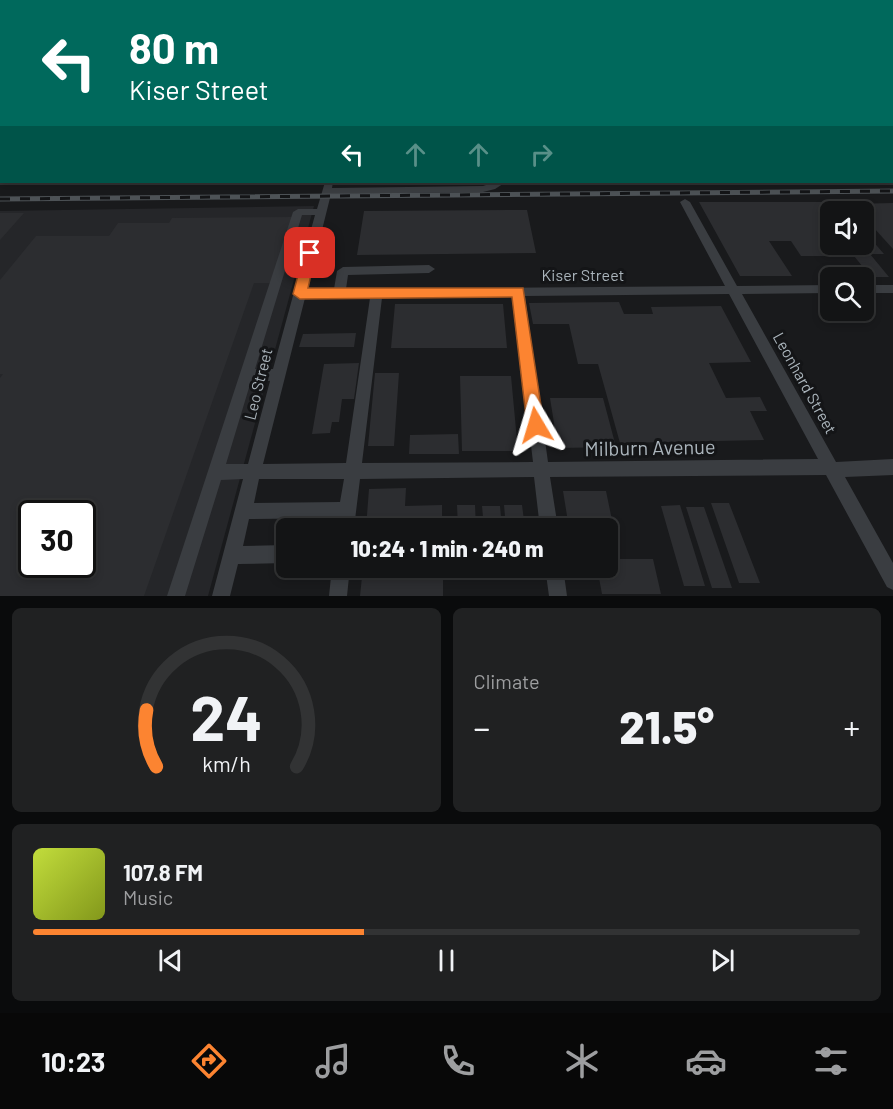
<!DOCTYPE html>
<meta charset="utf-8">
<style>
body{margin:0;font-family:Barlow,sans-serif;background:#202122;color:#f1f3f6;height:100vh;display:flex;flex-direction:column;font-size:22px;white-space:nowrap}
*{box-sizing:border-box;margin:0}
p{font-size:20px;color:#9d9ea0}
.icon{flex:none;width:33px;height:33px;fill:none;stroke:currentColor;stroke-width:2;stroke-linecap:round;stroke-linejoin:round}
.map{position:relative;height:596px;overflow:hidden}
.details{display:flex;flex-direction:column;gap:12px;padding:12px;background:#0a0b0c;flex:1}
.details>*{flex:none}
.guide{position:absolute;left:0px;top:0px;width:894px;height:183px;box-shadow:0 3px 9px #0003,0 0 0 2px #323334;background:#00695c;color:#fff;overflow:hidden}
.fabs{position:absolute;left:820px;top:201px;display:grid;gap:12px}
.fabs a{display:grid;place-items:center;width:54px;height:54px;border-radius:9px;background:#131415;box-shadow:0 3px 9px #0003,0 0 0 2px #323334;font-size:30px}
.speed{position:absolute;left:18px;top:500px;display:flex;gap:12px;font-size:30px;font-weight:700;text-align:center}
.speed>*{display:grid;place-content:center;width:78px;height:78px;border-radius:50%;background:#131415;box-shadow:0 3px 9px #0003,0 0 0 2px #323334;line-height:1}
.speed .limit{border:3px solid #111;border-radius:9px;background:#fff;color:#111}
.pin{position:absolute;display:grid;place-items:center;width:51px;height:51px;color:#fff;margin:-26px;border-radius:12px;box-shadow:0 3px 9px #0006}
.me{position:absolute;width:66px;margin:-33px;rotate:353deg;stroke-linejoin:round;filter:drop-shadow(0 0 4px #0008)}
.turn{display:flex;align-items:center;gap:21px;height:126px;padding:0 30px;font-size:27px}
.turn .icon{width:78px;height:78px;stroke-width:2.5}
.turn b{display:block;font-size:42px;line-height:51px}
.lanes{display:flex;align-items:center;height:57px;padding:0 30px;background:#0003;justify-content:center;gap:30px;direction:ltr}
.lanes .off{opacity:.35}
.big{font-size:45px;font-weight:800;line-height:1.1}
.details .tile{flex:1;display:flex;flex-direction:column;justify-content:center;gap:9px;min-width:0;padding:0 21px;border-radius:9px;background:#202122}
.details .dial{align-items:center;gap:0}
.dial svg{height:156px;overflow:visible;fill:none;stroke:#323334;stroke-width:7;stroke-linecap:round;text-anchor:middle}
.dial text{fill:#f1f3f6;stroke:none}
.song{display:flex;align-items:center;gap:18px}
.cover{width:72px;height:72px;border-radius:9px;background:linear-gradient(135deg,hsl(70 70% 55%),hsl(70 70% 35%))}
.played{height:6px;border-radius:3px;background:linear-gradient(90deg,#fc8431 40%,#323334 40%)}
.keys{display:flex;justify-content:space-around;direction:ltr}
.heat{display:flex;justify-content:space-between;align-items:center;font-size:33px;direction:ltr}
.details .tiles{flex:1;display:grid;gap:12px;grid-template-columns:1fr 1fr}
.tile:last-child{grid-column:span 2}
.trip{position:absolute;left:276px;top:518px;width:342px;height:60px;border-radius:9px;background:#131415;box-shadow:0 3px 9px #0003,0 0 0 2px #323334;font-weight:800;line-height:60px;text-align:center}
.tabs{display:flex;height:96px;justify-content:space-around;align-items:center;background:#080808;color:#9d9ea0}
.tabs .icon{width:42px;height:42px}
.tabs .active{color:#fc8431}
.tabs b{font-size:27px;color:#f1f3f6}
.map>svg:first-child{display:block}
.built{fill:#252629;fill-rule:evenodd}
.building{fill:#2c2d30;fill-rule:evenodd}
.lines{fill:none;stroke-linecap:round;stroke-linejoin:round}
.minor{fill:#3a3d41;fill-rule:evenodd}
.rail-casing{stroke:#4d5256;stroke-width:5}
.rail{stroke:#141517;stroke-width:3;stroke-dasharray:10;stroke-linecap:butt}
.route{fill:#fc8431;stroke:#a45620;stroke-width:1.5}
.labels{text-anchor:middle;stroke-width:6;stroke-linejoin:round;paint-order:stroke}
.street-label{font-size:16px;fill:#abb5bc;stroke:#141517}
.near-street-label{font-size:20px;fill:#abb5bc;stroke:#141517}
</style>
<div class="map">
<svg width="893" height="596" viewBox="0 0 893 596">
<rect width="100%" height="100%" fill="#191a1c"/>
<path class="built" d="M314 206 208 596H0V211ZM32 513H82V564H32Z"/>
<path class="building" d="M409 182H470V184L409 185Z
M699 202H840L848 212H831V244H864V231L884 254H870L889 277H871L854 256H801L791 241H769L792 276H740Z
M893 203V249L864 217V212H859L852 204Z
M527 210 536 253 357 255 364 211Z
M0 213H24L0 240Z
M294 217 273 283H254L144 596H0V378L3 374H0V280L36 236H109L118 223H169L172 218ZM32 513H82V564H32Z
M619 302 624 314H653L651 307 721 306 751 362 709 363 726 398 760 397 767 411H750L764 440 620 443 598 364H578L569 324H533L529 303Z
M395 304H503L507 348H391Z
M356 333 354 347H299L303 334Z
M359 363 354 399H342L339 422H332L330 433 312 434 324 364Z
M375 373H399L394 446H368Z
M460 376H511L518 451H462Z
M550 398H603L616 447 558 448Z
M458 434 459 454H409L410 435Z
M406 488 405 506 442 505V528H366L369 489Z
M563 491H606L620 559H653L661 594H602L597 567H608V528H569Z
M711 503H729L760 583H739Z
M457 505H475L476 528H458Z
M504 505H522L525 528H506Z
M680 505 705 586H684L661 506Z
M482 506H500L502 528H484Z
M686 507H704L732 588H712Z
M363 567H443V596H360Z"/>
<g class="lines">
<path class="minor" d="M0 81H2V86H0Z
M892 84H893V88H892Z
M0 95H2L0 100Z
M892 109H893V113H892Z
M0 133 2 134V139H0Z
M892 140H893V146H892Z
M892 156 893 157V163H892Z
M2 166V172L0 173V167Z
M325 182H333L332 188 483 186 495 182H506L495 189 483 192 331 194 307 290 334 289 337 271 343 267 429 265 435 269 429 273 348 275 346 289 725 286 680 202 685 199 690 202 737 286 831 285V293L742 294 836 462 893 459V475L845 477 893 563V590L887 587 826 475 550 477 558 528H540L534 477 360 479 354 528H336L338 518 249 519 243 546 286 545V563L238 564 230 596H212L243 479 221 480 185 596H167L293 212 298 209H317ZM302 215H315L273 369H255ZM729 294 818 459 548 462 525 296ZM513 296 533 462 362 463 382 298ZM305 298H370L346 463 263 464ZM251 381H270L248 464H226ZM259 479H344L340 502 254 503Z
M864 285H893V293H864Z
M332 567H350L347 596H329Z
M545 567H563L567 596H549Z"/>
<defs>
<path id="rail" d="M0 199 893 191"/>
</defs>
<use href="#rail" class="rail-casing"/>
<use href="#rail" class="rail"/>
</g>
<linearGradient id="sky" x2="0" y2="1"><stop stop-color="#0e0e0f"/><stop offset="0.45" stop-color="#383e4b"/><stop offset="1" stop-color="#383e4b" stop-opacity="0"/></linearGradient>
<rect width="893" height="152" fill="url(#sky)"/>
<path class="route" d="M310 248 316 253 308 288H523L544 425 541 431 536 433 530 431 527 425 512 297 300 299 293 294 304 253Z"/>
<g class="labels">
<g class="street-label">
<text x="583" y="281">Kiser Street</text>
<text transform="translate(805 383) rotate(61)" y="6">Leonhard Street</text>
<text transform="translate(258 384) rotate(-76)" y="6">Leo Street</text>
</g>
<g class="near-street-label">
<text transform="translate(650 448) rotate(-1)" y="7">Milburn Avenue</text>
</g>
</g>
</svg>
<div class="fabs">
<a><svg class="icon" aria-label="sound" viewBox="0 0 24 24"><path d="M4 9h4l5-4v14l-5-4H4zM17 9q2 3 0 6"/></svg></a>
<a><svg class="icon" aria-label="search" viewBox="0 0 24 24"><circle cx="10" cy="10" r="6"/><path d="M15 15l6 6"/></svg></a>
</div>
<div class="speed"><div class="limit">30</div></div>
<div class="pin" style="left:310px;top:253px;background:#d93025"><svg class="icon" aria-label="arrive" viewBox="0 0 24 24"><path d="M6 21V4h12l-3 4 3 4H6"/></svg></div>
<svg class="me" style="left:536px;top:425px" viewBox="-20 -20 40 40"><path d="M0-17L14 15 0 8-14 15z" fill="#fc8431" stroke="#fff" stroke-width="4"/></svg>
<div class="trip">10:24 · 1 min · 240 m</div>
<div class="guide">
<div class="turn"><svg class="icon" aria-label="left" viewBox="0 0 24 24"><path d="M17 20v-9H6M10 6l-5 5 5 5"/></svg><div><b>80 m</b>Kiser Street</div></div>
<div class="lanes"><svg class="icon" aria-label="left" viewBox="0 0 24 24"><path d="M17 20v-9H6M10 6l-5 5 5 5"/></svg><svg class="icon off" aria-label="ahead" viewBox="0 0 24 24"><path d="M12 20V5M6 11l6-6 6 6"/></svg><svg class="icon off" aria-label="ahead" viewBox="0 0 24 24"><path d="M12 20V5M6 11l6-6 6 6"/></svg><svg class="icon off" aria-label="right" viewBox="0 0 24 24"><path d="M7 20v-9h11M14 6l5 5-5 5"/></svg></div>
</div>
</div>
<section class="details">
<div class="tiles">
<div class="tile dial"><svg viewBox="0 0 100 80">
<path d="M14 69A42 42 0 1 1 86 69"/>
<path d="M14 69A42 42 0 0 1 9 40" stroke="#fc8431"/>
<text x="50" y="56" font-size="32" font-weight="700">24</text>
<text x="50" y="72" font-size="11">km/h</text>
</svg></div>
<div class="tile"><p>Climate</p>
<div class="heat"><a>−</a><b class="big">21.5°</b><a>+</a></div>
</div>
<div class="tile">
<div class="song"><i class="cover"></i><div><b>107.8 FM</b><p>Music</p></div></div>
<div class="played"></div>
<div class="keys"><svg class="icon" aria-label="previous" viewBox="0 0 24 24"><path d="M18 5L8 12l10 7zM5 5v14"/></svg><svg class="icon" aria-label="pause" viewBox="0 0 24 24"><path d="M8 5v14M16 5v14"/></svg><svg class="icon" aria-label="next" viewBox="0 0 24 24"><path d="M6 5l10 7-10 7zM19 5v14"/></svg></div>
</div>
</div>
</section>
<nav class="tabs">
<b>10:23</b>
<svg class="icon active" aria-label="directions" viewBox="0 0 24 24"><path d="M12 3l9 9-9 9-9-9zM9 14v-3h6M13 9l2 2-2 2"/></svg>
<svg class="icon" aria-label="music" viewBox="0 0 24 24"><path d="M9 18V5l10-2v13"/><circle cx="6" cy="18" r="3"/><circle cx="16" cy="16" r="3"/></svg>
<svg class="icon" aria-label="phone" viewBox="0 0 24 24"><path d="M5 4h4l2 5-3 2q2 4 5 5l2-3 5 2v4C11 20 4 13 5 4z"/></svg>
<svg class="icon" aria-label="climate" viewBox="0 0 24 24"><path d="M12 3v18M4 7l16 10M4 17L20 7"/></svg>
<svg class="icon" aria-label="car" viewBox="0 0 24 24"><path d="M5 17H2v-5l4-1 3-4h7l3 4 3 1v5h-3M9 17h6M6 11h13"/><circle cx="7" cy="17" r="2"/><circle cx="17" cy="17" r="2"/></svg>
<svg class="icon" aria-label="filters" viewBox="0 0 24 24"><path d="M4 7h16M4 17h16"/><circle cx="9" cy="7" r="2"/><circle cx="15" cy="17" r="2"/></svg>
</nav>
